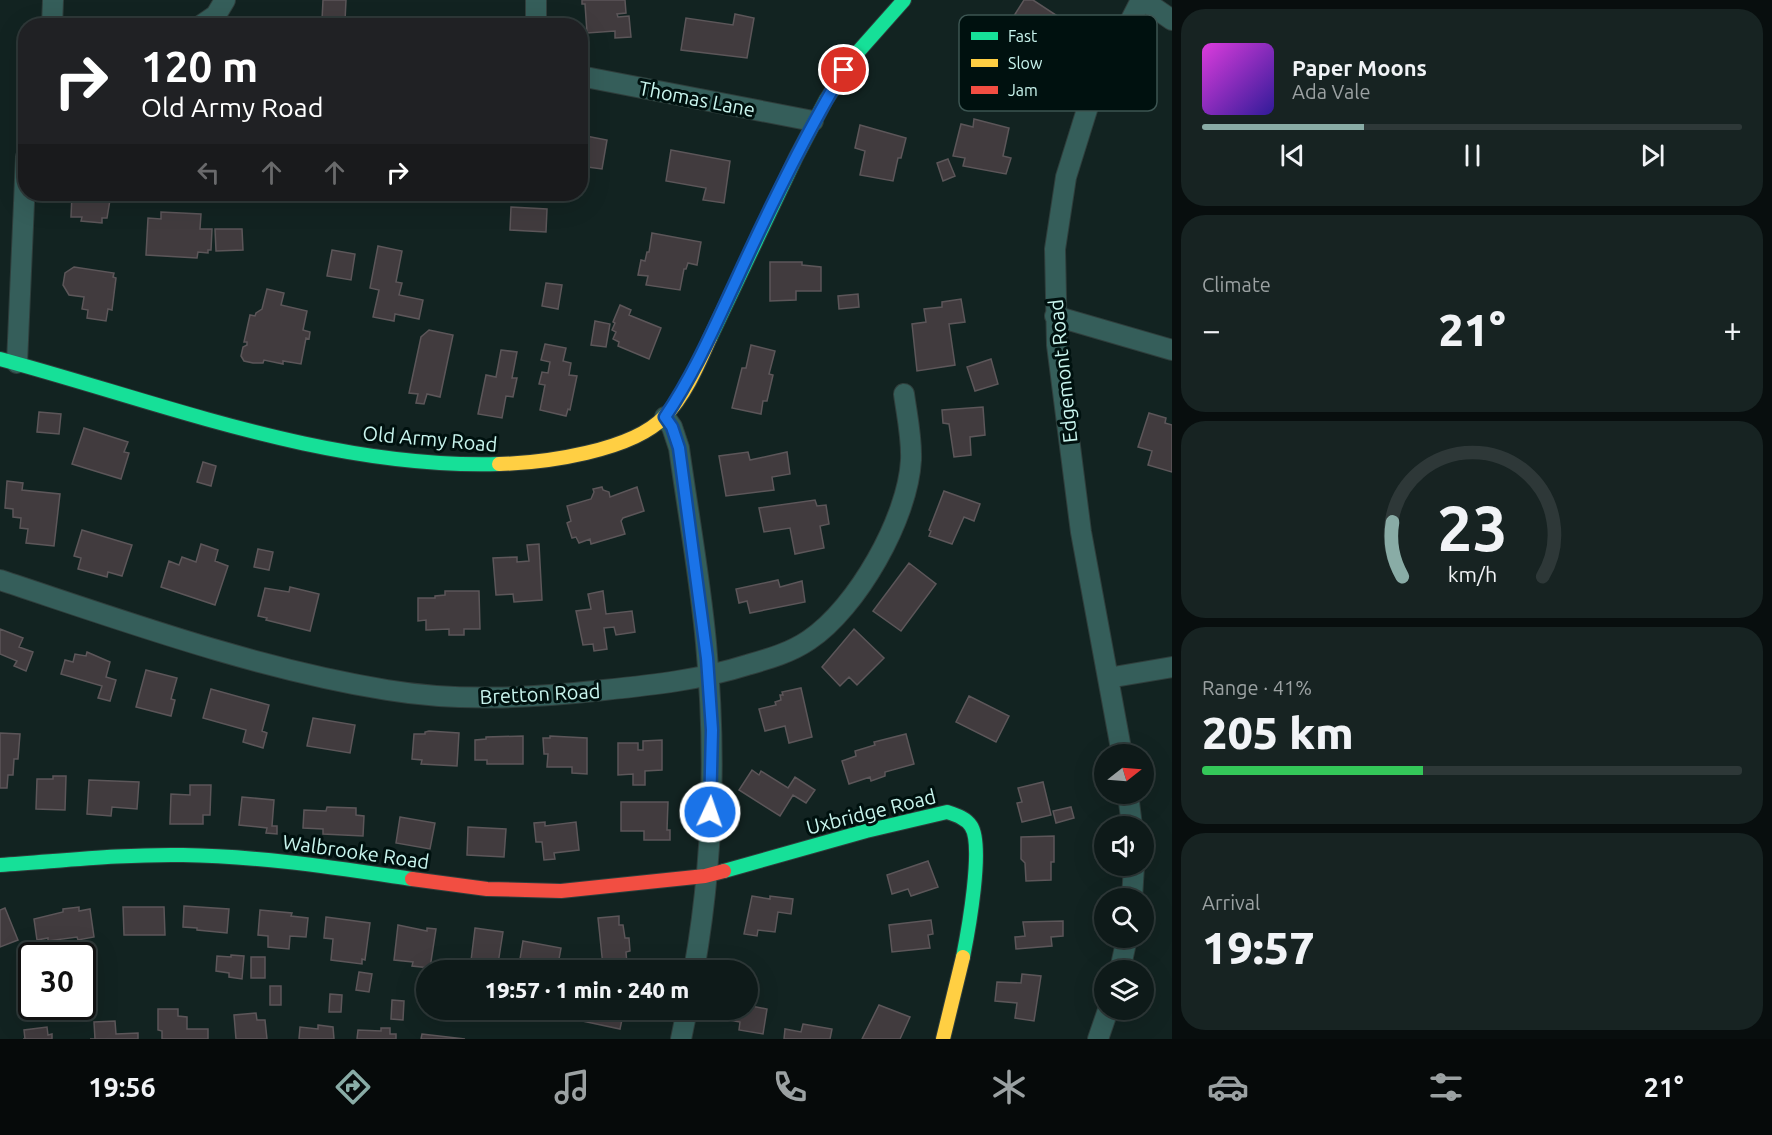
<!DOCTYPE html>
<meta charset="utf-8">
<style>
body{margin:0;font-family:Ubuntu,sans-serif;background:#172322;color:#f1f3f6;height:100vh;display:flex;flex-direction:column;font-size:22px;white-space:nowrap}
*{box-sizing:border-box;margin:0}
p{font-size:20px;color:#9ba1a2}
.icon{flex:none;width:33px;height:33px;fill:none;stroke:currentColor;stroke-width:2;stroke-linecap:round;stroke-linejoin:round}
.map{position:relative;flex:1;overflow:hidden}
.details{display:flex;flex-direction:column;gap:9px;padding:9px;background:#080e0e;width:600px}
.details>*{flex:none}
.hud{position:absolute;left:18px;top:18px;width:570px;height:183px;border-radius:24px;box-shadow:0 6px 24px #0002,0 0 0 2px #2e3838;background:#202124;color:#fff;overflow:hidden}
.needle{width:39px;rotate:73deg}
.controls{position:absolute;left:1094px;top:744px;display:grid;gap:12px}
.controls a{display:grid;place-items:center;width:60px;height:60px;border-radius:50%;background:#0e1a19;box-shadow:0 6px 24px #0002,0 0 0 2px #2e3838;font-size:30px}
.speed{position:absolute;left:18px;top:942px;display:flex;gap:12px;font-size:30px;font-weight:700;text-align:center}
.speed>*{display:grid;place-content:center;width:78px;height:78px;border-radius:50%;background:#0e1a19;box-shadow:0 6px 24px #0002,0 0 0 2px #2e3838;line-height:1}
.speed .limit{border:3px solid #111;border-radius:9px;background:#fff;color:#111}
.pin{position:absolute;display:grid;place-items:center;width:51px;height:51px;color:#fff;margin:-26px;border:3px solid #fff;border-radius:50%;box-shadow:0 2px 6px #0007}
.me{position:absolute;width:66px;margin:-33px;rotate:3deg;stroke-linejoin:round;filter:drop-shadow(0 0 4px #0008)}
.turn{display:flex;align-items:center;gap:21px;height:126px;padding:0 24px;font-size:27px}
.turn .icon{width:78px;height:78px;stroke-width:2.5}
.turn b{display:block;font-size:42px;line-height:51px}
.lanes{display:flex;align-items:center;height:57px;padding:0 24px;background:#0003;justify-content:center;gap:30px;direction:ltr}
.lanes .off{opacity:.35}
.big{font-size:45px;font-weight:800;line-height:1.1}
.details .widget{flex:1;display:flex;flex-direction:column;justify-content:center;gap:9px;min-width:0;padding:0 21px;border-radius:24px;background:#172322}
.details .dial{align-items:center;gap:0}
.dial svg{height:156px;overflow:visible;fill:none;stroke:#2e3838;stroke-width:7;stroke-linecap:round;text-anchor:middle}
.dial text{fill:#f1f3f6;stroke:none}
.song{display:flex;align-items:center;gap:18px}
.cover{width:72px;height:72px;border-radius:9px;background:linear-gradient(135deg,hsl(300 70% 55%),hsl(250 70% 35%))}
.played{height:6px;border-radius:3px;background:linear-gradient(90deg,#89aca6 30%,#2e3838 30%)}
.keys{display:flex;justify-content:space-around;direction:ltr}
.heat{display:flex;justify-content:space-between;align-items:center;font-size:33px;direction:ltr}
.charge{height:9px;border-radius:4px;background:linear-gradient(90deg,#34c759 41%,#2e3838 0)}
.trip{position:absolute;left:416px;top:960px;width:342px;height:60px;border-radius:30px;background:#0e1a19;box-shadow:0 6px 24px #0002,0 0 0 2px #2e3838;font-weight:800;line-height:60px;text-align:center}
.tabs{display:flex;height:96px;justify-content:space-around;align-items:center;background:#060a0a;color:#9ba1a2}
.tabs .icon{width:42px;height:42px}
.tabs .active{color:#89aca6}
.tabs b{font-size:27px;color:#f1f3f6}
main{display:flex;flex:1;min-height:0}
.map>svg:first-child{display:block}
.building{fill:#413b3e;stroke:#5c5659;stroke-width:1.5}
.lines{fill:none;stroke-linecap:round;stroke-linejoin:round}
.street-casing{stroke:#2f3e3c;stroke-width:22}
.fast-casing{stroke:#2f3e3c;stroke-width:16}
.slow-casing{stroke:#2f3e3c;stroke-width:16}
.jam-casing{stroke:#2f3e3c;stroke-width:16}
.street{stroke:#355e5a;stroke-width:20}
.fast{stroke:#16e098;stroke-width:14}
.slow{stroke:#ffcf43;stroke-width:14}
.jam{stroke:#f24e42;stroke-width:14}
.route-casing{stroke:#114b97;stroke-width:15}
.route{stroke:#1a73e8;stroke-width:10}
.labels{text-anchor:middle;stroke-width:6;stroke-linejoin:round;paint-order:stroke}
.street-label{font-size:20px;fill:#c9f5ee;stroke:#00110f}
.key{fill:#00110f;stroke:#3c5552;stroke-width:1.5}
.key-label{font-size:16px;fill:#c9f5ee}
</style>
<main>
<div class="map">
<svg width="1172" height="1039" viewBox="0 0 1172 1039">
<rect width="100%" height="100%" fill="#122321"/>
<path class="building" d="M323 0H346L345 21 322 20Z
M582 0H625L626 13 617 14 618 17 629 16 631 37 615 38V31L587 33 585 4H582Z
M1024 0H1033L1062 19 1051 37 1057 41 1042 64 1034 59 1026 72 1023 70 1017 79 989 61 1003 39 1000 38Z
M735 14 754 18 747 58 681 50 686 18 733 25Z
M974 119 1009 128 1003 156 1011 158 1006 174 963 166 965 158 953 156 961 124 973 127Z
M860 125 906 138 901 158H898L893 181 860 175 865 151 855 148Z
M580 133 581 135 607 140 602 169 580 166Z
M671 150 730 161 724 203 703 200 706 188 666 181Z
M948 159 955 176 943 181 937 163Z
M72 194H111L107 218H102V223L81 221 82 217H71Z
M347 194H389L387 202 347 197Z
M511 207 547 209 546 232 510 230Z
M161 212 201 214 200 229H212L211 250H208V253L198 252 197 258 146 255 148 218 161 219Z
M215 229H242L243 250 216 251Z
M652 233 701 242 697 265 688 263 686 269H684L680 290 646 285 648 276 638 275 641 260 645 261 647 252H649Z
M378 246 402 251 396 282 402 283 399 295 423 300 419 319 395 314 394 321 373 317 379 290 370 288Z
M332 250 355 254 351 280 327 276Z
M770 262H802V265L821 267V291H796V300L770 301Z
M74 267 114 273 113 277 116 278 112 310 108 309 106 321 87 318 88 310 82 309 84 297 69 295 63 285 65 273Z
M546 283 562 285 558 309 542 306Z
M267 289 284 293 281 305 307 311 303 330 310 332 309 339 306 338 301 364 283 361V364L264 360 263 363H253L244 361 241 356 243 347 247 345V342H244L250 315 255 316 256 313 262 309Z
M858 294 859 307 839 309 838 296Z
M961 299 965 322 949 324 955 365 917 371 912 324 926 322 924 309 942 307V302Z
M620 305 631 310 629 315 661 328 649 359 618 346 619 342 613 339 616 332 612 330 615 323 613 322Z
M595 321 610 324 606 347 591 345Z
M429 330 453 335 440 397 427 394 424 404 416 403 418 394 409 393 421 337Z
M545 344 566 348 563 361 571 363 569 375 577 376 570 410 568 409 566 416 540 410 545 385 539 384 542 372 548 373 550 362 541 360Z
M751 345 775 351 769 374 773 375 767 401H763L761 414 732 408 742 368H746Z
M501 350 517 352 512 378H517L513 397 506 396 502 418 478 414 486 375 496 377Z
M991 359 998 384 975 391 967 367Z
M983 407 985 435 970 437 971 455 954 457 949 424 943 423 942 410Z
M39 412 61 414 59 434 37 432Z
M1149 413 1166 418 1165 423 1172 425V472L1148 465 1152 451 1138 447Z
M84 428 128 442 124 452 129 453 121 479 72 464Z
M748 452 750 460 787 452 790 474 772 477 774 490 726 496 719 456Z
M203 462 216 466 211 486 197 482Z
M7 481 23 483 22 490 60 494 54 546 26 543 28 529 20 528 21 518 13 517V509L5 508Z
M602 487 603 490 609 492 610 497 637 487 644 511 623 518 621 521 625 534 591 544 590 539 579 543 576 537 572 538 567 523 571 521 567 506 591 499 594 492 593 489Z
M944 491 980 504 974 521 964 517 952 544 929 536 931 531 929 530Z
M815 500 817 506 826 505 829 524 820 526 824 548 795 554 790 528 764 532 759 508Z
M82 530 132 545 122 576 108 572 107 577 78 569 81 558 74 556Z
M201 544 218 550 215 561 228 566 215 605 161 587 169 561 179 565 182 557 196 562Z
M539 544 542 600 514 602 513 594 496 595 493 558 517 557V562L529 561 527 545Z
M258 549 273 552 269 570 254 567Z
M909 563 936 584 901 631 873 611Z
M778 580 780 587 802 581 805 602 750 613 747 601 739 603 736 589Z
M290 587 319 594 310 631 266 620 267 618 258 616 265 588 289 592Z
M445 591H479L480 629H464V635H449V629L426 630V620L418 621V598H435V596L445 595Z
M603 591 606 614 632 611 635 632 616 635 614 627 604 628 607 649 594 651 593 644 583 645 576 611 591 609 588 594Z
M0 629 23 638 19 647 33 652 26 671 14 666 17 661 0 654Z
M854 629 884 658 857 685 849 677 840 686 822 667Z
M87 652 110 662 106 677 116 680 110 701 98 698 102 686 61 674 65 660 73 662 75 654 86 656Z
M146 670 177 678 171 699 175 700 171 716 136 707Z
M801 688 812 737 789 743 785 726 765 731 759 709 776 705 775 702 781 700 780 695H783L782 692Z
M211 689 269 705 262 731 267 733 263 748 243 742 246 730 203 718Z
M969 696 1009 716 996 742 956 722Z
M313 718 355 725 350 753 307 746Z
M429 731 459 733 457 766 421 764 422 760 412 759 414 734H425V732Z
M0 733 20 734 18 759H14L13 775H8L7 788H0Z
M906 734 914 764 885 772V776L871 781 870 777 849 784 842 761 856 756 855 751 875 745 874 742Z
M523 736V764H487V760H475V740L486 739V737Z
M550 736 587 738V774L572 773V767H547L548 754H544L543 738H550Z
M662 740V770L645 771V785H633V774L618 775V743H638V750H643V741Z
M752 770 759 775 761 771 788 788 795 777 815 790 806 803 793 795 780 816 739 790Z
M53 776H66L65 810 36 809 37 779H53Z
M89 780 139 782 137 809 112 807 111 816 87 814Z
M1043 782 1051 815 1022 822 1017 803 1022 802 1018 788Z
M190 785H211L210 815H203V824H170L171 794 190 795Z
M242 797 274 800 272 826H277V834L266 833 267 828 239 825Z
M621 802H668L667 830H670V840H644V831H621Z
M327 807 356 808V815L364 816 363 836 323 834V829L303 828 304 810 326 811Z
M1071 807 1074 818 1056 823 1053 811Z
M400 817 435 823 430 849 396 843Z
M545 822V826L576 822 579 850 554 853 555 859 544 860 542 842H536L534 823Z
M468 827 506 829 504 857 467 855Z
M1054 836V862H1051V880L1026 881 1025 863 1021 859V837Z
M928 861 938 887 911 896 908 889 892 894 887 875Z
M752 896 770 899V896L793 899 791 914 778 912 775 932 758 930 757 936 744 934Z
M184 906 229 909 227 933 197 930V928L183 927Z
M79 907V911L90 909 94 937 78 940 77 937 48 941V938L37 940 34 919 63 912V909Z
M123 907H164L165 935H124Z
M5 908 18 940 0 947V910Z
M260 910 292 913 291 916 308 918 306 937 290 936 289 949 268 947V936L258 935Z
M619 916V925H623L625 938H629L630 951 626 952 627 964 603 966 598 918Z
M326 917 370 923 365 960 362 959V964L331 960 333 939 324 938Z
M931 920 933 934 928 935 930 948 892 952 889 925Z
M1063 921V936L1051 937 1052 946 1016 949 1015 937 1025 936 1023 922Z
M398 925 427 931V928L436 929 430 968 412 966 413 962 394 960Z
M475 928 503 932 497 970 470 969Z
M523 941 561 948 557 970H534L519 965Z
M231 955 244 956 242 979 229 977V973L216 971 217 956 231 957Z
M251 957H265V978H251Z
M359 972 372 974 369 992 356 990Z
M1022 974 1041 976 1034 1021 1015 1018 1017 1003 995 1001 997 982 1021 983Z
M747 984 755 985 751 1006 767 1009 763 1034 739 1030 740 1022 718 1018 719 1010H747Z
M270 986H281V1005H270Z
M330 994 342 995 341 1012H329Z
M392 1000 404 1001 403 1020 391 1019Z
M879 1005 910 1017 900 1039H862Z
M41 1006H62V1010L41 1012Z
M158 1009H178V1016L187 1017V1029H208V1039H162V1031L158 1030Z
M585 1010H624L620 1029 582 1021Z
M256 1013 257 1020H265L267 1039H236L234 1015Z
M115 1021 116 1034 138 1033V1039H90H95L94 1022Z
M803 1024 832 1029 830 1039H784L785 1029 801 1032Z
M318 1025 333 1027 334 1039H299L300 1027 318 1029Z
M47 1027 48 1035 52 1034V1039H23H25L24 1030Z
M381 1028H390V1034H396V1039H357L358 1030 381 1031Z
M422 1034 465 1039H421Z"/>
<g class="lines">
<defs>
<path id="street" d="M536 0V26
M1143 0 1172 20
M52 26 53 0
M200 26 216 15 225 0
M580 76 813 121
M1055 316 1172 350
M17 363 26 157
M665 417 672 427 679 448C688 513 700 578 706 643 716 751 713 863 694 970
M0 580C127 622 254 668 387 690 459 702 532 698 604 690 652 685 700 680 747 665 768 659 790 653 809 640 857 608 908 518 911 460 912 438 907 416 904 394
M1108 678 1172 667
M1122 754 1081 532 1057 345 1055 249 1066 177 1090 100 1141 0
M1128 794 1132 826
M1132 898 1134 866
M1120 970 1127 938
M681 1039 687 1010
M1098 1039 1108 1010"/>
<path id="fast" d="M710 338 796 157 826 100 857 53 904 0
M0 359C163 403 328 469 499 464
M0 865C61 861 122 854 183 855 260 856 336 868 412 879
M724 871 866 831 947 812C956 815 966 818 971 826 984 845 968 932 963 957"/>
<path id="slow" d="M499 464C544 463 632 451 664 417 685 396 698 365 710 338
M943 1039 963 957"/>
<path id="jam" d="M412 879 487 889 561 891 705 876 724 871"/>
</defs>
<use href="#street" class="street-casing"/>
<use href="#fast" class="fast-casing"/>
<use href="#slow" class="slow-casing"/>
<use href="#jam" class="jam-casing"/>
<use href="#street" class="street"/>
<use href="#fast" class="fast"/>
<use href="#slow" class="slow"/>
<use href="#jam" class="jam"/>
</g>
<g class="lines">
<defs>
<path id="route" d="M710 812 712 730 707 658 679 448 672 427 665 417C694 374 713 330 735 283 768 211 803 138 844 70"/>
</defs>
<use href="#route" class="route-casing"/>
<use href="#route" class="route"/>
</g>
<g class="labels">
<g class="street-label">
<text transform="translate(697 99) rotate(11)" y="7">Thomas Lane</text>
<text transform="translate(1063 371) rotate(-96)" y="7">Edgemont Road</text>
<text transform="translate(430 439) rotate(5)" y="7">Old Army Road</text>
<text transform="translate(540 694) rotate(-3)" y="7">Bretton Road</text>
<text transform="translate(871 812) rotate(-14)" y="7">Uxbridge Road</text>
<text transform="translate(356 852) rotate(8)" y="7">Walbrooke Road</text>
</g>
</g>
<rect x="959" y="15" width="198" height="96" rx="9" class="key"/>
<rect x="971" y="32" width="27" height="8" fill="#16e098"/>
<rect x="971" y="59" width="27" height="8" fill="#ffcf43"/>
<rect x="971" y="86" width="27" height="8" fill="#f24e42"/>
<g class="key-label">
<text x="1008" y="42">Fast</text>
<text x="1008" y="69">Slow</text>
<text x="1008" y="96">Jam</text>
</g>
</svg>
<div class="controls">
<a><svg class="needle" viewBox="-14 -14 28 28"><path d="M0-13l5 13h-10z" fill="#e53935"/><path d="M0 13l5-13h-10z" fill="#9ba1a2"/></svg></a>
<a><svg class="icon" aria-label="sound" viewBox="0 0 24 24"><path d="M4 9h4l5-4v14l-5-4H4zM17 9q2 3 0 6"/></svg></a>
<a><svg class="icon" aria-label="search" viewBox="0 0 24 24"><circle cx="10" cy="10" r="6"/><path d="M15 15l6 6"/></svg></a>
<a><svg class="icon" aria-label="layers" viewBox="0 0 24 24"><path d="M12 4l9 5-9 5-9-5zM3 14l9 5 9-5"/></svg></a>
</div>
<div class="speed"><div class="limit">30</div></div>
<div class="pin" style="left:844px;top:70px;background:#d93025"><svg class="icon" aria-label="arrive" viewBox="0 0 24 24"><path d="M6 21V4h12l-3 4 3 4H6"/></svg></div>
<svg class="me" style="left:710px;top:812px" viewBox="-20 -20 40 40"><circle r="17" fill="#1a73e8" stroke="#fff" stroke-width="3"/><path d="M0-11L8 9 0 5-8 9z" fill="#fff"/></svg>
<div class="trip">19:57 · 1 min · 240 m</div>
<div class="hud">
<div class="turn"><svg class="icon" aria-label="right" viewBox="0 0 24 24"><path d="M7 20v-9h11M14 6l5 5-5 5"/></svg><div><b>120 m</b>Old Army Road</div></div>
<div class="lanes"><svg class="icon off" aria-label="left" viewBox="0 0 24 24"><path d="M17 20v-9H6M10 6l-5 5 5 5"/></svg><svg class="icon off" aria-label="ahead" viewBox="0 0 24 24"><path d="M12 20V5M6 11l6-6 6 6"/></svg><svg class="icon off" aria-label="ahead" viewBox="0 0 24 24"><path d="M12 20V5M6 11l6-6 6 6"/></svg><svg class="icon" aria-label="right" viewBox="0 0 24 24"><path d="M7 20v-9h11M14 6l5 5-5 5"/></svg></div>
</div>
</div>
<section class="details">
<div class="widget">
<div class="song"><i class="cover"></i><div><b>Paper Moons</b><p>Ada Vale</p></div></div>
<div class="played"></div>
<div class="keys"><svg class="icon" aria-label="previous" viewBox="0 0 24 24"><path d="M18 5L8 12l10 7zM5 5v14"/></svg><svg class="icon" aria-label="pause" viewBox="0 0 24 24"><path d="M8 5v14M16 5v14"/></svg><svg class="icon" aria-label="next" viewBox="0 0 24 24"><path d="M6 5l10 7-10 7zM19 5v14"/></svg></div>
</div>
<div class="widget"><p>Climate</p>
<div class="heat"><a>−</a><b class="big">21°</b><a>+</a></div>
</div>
<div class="widget dial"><svg viewBox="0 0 100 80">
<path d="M14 69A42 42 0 1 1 86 69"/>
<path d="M14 69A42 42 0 0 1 9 41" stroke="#89aca6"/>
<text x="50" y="56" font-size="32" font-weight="700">23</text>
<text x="50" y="72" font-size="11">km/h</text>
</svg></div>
<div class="widget"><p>Range · 41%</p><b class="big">205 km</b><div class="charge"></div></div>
<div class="widget"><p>Arrival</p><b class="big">19:57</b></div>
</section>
</main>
<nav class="tabs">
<b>19:56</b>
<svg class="icon active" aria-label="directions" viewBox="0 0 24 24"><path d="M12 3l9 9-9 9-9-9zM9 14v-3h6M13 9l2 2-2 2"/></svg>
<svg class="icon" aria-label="music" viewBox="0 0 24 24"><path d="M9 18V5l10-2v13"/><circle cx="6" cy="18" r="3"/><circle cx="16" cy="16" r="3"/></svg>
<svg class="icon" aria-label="phone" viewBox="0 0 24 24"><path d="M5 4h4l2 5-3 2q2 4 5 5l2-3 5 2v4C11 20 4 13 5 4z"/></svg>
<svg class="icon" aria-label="climate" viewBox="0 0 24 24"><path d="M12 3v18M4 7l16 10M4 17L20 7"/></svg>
<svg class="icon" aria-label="car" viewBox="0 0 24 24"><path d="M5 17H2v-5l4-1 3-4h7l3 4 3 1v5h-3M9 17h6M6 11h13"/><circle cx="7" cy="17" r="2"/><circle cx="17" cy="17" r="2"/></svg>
<svg class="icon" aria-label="filters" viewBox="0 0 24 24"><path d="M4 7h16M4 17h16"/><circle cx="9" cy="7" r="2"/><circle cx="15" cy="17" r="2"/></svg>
<b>21°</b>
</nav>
